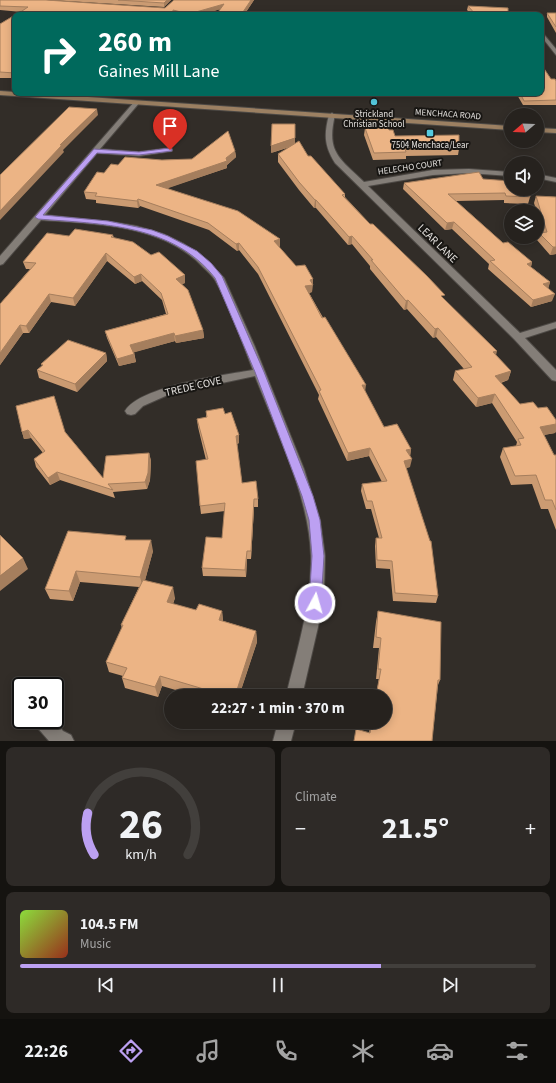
<!DOCTYPE html>
<meta charset="utf-8">
<style>
body{margin:0;font-family:"Source Sans 3",sans-serif;background:#2e2a27;color:#f1f3f6;height:100vh;display:flex;flex-direction:column;font-size:15px;white-space:nowrap}
*{box-sizing:border-box;margin:0}
p{font-size:13px;color:#a4a4a4}
.icon{flex:none;width:22px;height:22px;fill:none;stroke:currentColor;stroke-width:2;stroke-linecap:round;stroke-linejoin:round}
.map{position:relative;height:741px;overflow:hidden}
.panel{display:flex;flex-direction:column;gap:6px;padding:6px;background:#151310;flex:1}
.panel>*{flex:none}
.top-card{position:absolute;left:12px;top:12px;width:532px;height:84px;border-radius:8px;box-shadow:0 2px 10px #0003,0 0 0 1px #423f3c;background:#00695c;color:#fff;overflow:hidden}
.needle{width:26px;rotate:251deg}
.controls{position:absolute;left:504px;top:108px;display:grid;gap:8px}
.controls a{display:grid;place-items:center;width:40px;height:40px;border-radius:50%;background:#26221e;box-shadow:0 2px 10px #0003,0 0 0 1px #423f3c;font-size:20px}
.speed{position:absolute;left:12px;top:677px;display:flex;gap:8px;font-size:20px;font-weight:700;text-align:center}
.speed>*{display:grid;place-content:center;width:52px;height:52px;border-radius:50%;background:#26221e;box-shadow:0 2px 10px #0003,0 0 0 1px #423f3c;line-height:1}
.speed .limit{border:2px solid #111;border-radius:6px;background:#fff;color:#111}
.pin{position:absolute;display:grid;place-items:center;width:34px;height:34px;color:#fff;margin:-41px -17px;border-radius:50% 50% 50% 0;rotate:-45deg;box-shadow:0 0 4px #0007}
.pin .icon{rotate:45deg}
.me{position:absolute;width:44px;margin:-22px;rotate:6deg;stroke-linejoin:round;filter:drop-shadow(0 0 3px #0008)}
.turn{display:flex;align-items:center;gap:14px;height:84px;padding:0 20px;font-size:18px}
.turn .icon{width:52px;height:52px;stroke-width:2.5}
.turn b{display:block;font-size:28px;line-height:34px}
.big{font-size:30px;font-weight:700;line-height:1.1}
.panel .tile{flex:1;display:flex;flex-direction:column;justify-content:center;gap:6px;min-width:0;padding:0 14px;border-radius:8px;background:#2e2a27}
.panel .dial{align-items:center;gap:0}
.dial svg{height:104px;overflow:visible;fill:none;stroke:#423f3c;stroke-width:7;stroke-linecap:round;text-anchor:middle}
.dial text{fill:#f1f3f6;stroke:none}
.song{display:flex;align-items:center;gap:12px}
.cover{width:48px;height:48px;border-radius:6px;background:linear-gradient(135deg,hsl(90 70% 55%),hsl(10 70% 35%))}
.played{height:4px;border-radius:2px;background:linear-gradient(90deg,#bca0f2 70%,#423f3c 70%)}
.keys{display:flex;justify-content:space-around;direction:ltr}
.heat{display:flex;justify-content:space-between;align-items:center;font-size:22px;direction:ltr}
.panel .tiles{flex:1;display:grid;gap:6px;grid-template-columns:1fr 1fr}
.tile:last-child{grid-column:span 2}
.trip{position:absolute;left:164px;top:689px;width:228px;height:40px;border-radius:20px;background:#26221e;box-shadow:0 2px 10px #0003,0 0 0 1px #423f3c;font-weight:700;line-height:40px;text-align:center}
.menu{display:flex;height:64px;justify-content:space-around;align-items:center;background:#0f0e0c;color:#a4a4a4}
.menu .icon{width:28px;height:28px}
.menu .active{color:#bca0f2}
.menu b{font-size:18px;color:#f1f3f6}
.map>svg:first-child{display:block}
.lines{fill:none;stroke-linecap:round;stroke-linejoin:round}
.minor-casing{stroke:#4e4a46;stroke-width:2}
.secondary-casing{stroke:#4e4a46;stroke-width:2}
.minor{fill:#847e78;fill-rule:evenodd}
.secondary{fill:#9c8062;fill-rule:evenodd}
.wall{fill:#cb9b72}
.shaded-wall{fill:#a57e5d}
.building{fill:#ecb485;stroke:#a57e5d}
.route{fill:#bca0f2;stroke:#7a689d}
.poi-dot{fill:#55cadf;stroke:#181613;stroke-width:1.5}
.labels{text-anchor:middle;stroke-width:4;stroke-linejoin:round;paint-order:stroke}
.far-poi-label{font-size:9px;fill:#e2dfdc;stroke:#181613}
.far-street-label{font-size:9px;fill:#e2dfdc;stroke:#181613}
.street-label{font-size:11px;fill:#e2dfdc;stroke:#181613}
</style>
<div class="map">
<svg width="556" height="741" viewBox="0 0 556 741">
<rect width="100%" height="100%" fill="#322d28"/>
<g class="lines">
<defs>
<path id="minor" d="M541 31 556 49V55L541 36Z
M135 101 140 102 100 149 139 152 170 148 172 149V151L139 156 97 153 45 215 112 222 136 226 163 234 184 244 204 258 224 278 255 347 304 469 320 520 325 556 324 592 318 627 302 696H286C297 650 312 603 311 556 309 496 277 432 255 376L170 394 143 406 135 414 131 415 127 414 125 411C140 386 224 375 253 370 242 342 230 305 215 280 212 275 207 271 203 267 163 224 95 224 41 220L3 264 0 265V256Z
M332 113 335 115C326 152 339 158 364 182L433 170 469 169 511 172V176L469 173 433 175 368 186 520 333 556 322V328L525 338 556 370V381L552 380 514 339 335 163C324 146 324 134 329 115Z
M537 174 556 178V182L537 178Z
M33 720H54L63 731 71 735 74 741H49L36 726Z
M278 722H296L291 741H273Z"/>
<path id="secondary" d="M0 91 511 126V130L0 95Z
M537 128 556 129V133L537 132Z"/>
</defs>
<use href="#minor" class="minor-casing"/>
<use href="#secondary" class="secondary-casing"/>
<use href="#minor" class="minor"/>
<use href="#secondary" class="secondary"/>
</g>
<path class="wall" d="M0 0 165 8 174 0H254L244 15H216L220 9 201 15 22 12 0 10Z
M50 0H171L164 7Z
M468 6 508 15H472L467 10Z
M547 13H556V33L547 17Z
M15 15V78H0V24Z
M551 79 556 81V105H523L516 93H541Z
M365 128 389 130 395 136 459 149 458 155 406 156V159L373 160 364 135Z
M295 138V143L345 194V197L370 224 444 299 511 371 508 380 501 383 520 404 538 408 556 420V431L555 433 544 435 554 455H556V530L548 509H541L532 484 511 485 500 457 503 448 516 446 517 442 492 403 476 407 453 380 455 371 464 369 436 337 433 338 407 309 404 310 370 269V266L352 244 348 245 316 208H314L299 190 278 162V154L290 147 271 153Z
M235 151 236 157 227 165V168L167 188 280 239V246L279 247 296 266 313 279 312 292 309 293 365 391 384 427 411 449 410 456V467L406 468 438 596 436 603 393 601 390 569 376 568 375 546 376 538H379L371 509H366L361 491 362 484 382 482 369 456 347 461 318 399 319 395 258 274 239 250 237 251 209 230 140 206 138 208 96 203V200L86 199 84 192 104 173 118 165 162 160 192 159Z
M483 179 530 197 528 204 504 203V200L456 201 503 243 532 262 531 267 550 282 548 288 552 301 531 307 488 269 489 264 452 229 445 230 403 189 404 183Z
M536 196 556 197V254L550 255 537 240 539 233H543L534 203Z
M113 235 114 238 185 283 182 284 203 330 204 338 176 343 175 341 134 352 136 362 119 366 107 338 105 331 166 314 162 300 142 281 135 284 107 261 75 306 51 302 29 333H23L0 365V304L30 269H26L23 262 69 236Z
M106 353 107 361 77 392 39 378 37 370 42 366 41 364Z
M16 406 65 432 103 478 149 453 151 461 150 480 147 489 113 492 115 498 60 480 50 485 36 467 34 459 43 453 31 438 24 439 22 432Z
M206 411 225 414 239 435V443L237 444 242 483 258 499V507H254L251 559H247L246 577 203 576 202 568 222 538 225 511 201 514 200 506 206 460 198 427 197 419 206 418Z
M127 540 153 551 145 580 175 598 173 604 196 610 222 611 223 621 256 631 257 642 239 696H196L162 686 158 697 125 688 122 678 123 676 109 672 106 662 122 628 121 625 139 587 80 582 73 601 50 599 45 589Z
M378 611 440 680 438 685 432 741 369 733 371 722H385V696H376L379 679H376L379 648H373L376 622Z"/>
<path class="shaded-wall" d="M167 0H171L164 7V3Z
M251 0H254L244 15H241Z
M224 4V8L201 15H189V14Z
M97 109 98 115 63 150 64 152 0 220V211L60 145Z
M295 138V145L271 153V146Z
M235 151 236 157 227 165V168L157 192 156 185 226 158Z
M138 199 140 206 138 208 137 201Z
M315 200H316V208H314Z
M454 222 452 229 445 230 447 223Z
M352 236V244L348 245 349 237Z
M280 239V246L274 248V241Z
M239 243V250L237 251 236 244Z
M553 247H556V254L550 255Z
M106 253 107 261 75 306 73 298Z
M532 262 530 270 527 264Z
M141 274 142 281 135 284 134 277Z
M185 275V283L177 286 176 279Z
M313 279 312 292 305 294V286L310 280Z
M550 282 548 290 543 284Z
M49 294 51 302 29 333 26 326Z
M555 294 552 301 531 307 533 300Z
M408 300 407 309 404 310 406 301Z
M20 325 23 333 0 365V353Z
M438 328 436 337 433 338 435 329Z
M203 330 204 338 176 343 175 336Z
M174 333 175 341 132 353 130 345Z
M497 351 495 360 493 352Z
M106 353 107 361 77 392 75 384Z
M134 354 136 362 119 366 117 359Z
M511 371 508 380 492 385 495 376Z
M362 385H366L365 392Z
M495 394 492 403 476 407 478 398Z
M556 424V431L555 433 537 436 540 427Z
M28 430 31 438 24 439 22 432Z
M239 435V443L236 444V436Z
M370 448 369 456 347 461 348 453Z
M411 449 410 457 406 450Z
M149 453 151 461 150 480 147 489 145 482Z
M412 459 410 467 402 469 404 461Z
M57 472 60 480 50 485 48 478Z
M254 499V507L251 559V551Z
M151 540 153 551 143 588 140 577Z
M247 551V559L246 577 245 570Z
M23 558 28 569 0 591V576Z
M76 571 80 582 73 601 69 591Z
M173 587 175 598 169 613 167 602Z
M222 611 223 622 219 620Z
M256 631 257 642 239 696H235Z
M160 676 162 686 158 697 155 687Z"/>
<path class="building" d="M0 0H46L165 8 174 0H251L241 15H216L224 4 189 14 173 10V15H16L28 7 0 6Z
M118 0H167L164 3Z
M468 6 508 8V15H476Z
M547 13H556V27Z
M15 15V73L0 72V24Z
M541 67H543L551 79H555L556 81V100L524 101 520 93H541Z
M69 107 97 109 60 145H62L0 211V175Z
M272 124H295V138L271 146Z
M365 128H388L389 130H393L395 136 459 135V149H405L406 152 374 153Z
M228 131 235 151 226 158 227 161 156 185 238 211 280 239 274 241 296 266 305 265 313 279 310 280 313 285 305 286 322 318 325 317 366 385H362L384 427 397 424 411 449 406 450 412 459 404 461 430 541H431L438 596 395 593 392 561 377 560 376 538H382L372 501H367L362 484 387 481 370 448 348 453 319 391 321 390 258 267 239 243 236 244 208 223 138 199 137 201 95 196 97 193 84 192 97 172 104 173 111 164 118 165 125 157 162 160 192 159Z
M299 141 308 156H311L345 194 342 195 370 224H373L427 276 445 295 441 296 497 351 493 352 511 371 495 376 520 404 533 402 538 408 547 407 556 420V424L540 427 554 455H556V510L552 500H545L536 475 515 476 503 448 521 445 518 439 524 438 495 394 478 398 455 371 472 367 438 328 435 329 408 300 406 301 371 260H373L352 236 349 237 316 200H315L299 182 278 154Z
M479 172 483 179 511 181V189H530V197L506 196 505 193 448 194 503 243 508 242 532 262 527 264 550 282 543 284 555 294 533 300 490 261 495 260 454 222 447 223 404 183Z
M536 196 556 197V247H553L539 233 547 232Z
M75 229 113 235 111 237 133 242 151 255 159 252 185 275 176 279 188 290 203 330 175 336 174 333 130 345 134 354 117 359 105 331 168 314 161 293 141 274 134 277 106 253 73 298 49 294 26 326 20 325 0 353V304L36 263 23 262 47 233 69 236Z
M68 340 106 353 75 384 37 370 43 365 41 364Z
M54 396 65 432 103 478 106 456 149 453 148 473 145 482 108 484 113 490 57 472 48 478 34 459 45 451 28 430 22 432 16 406Z
M223 408 225 414 231 412 239 435 236 436 242 483 256 481 258 499H254L251 551H247L245 570 202 568 206 537 222 538 225 503 200 506 196 461 208 459 197 419 207 417 206 411Z
M68 531 126 536 125 540H151L140 577 76 571 69 591 45 589Z
M0 535 23 558 0 576Z
M143 580 173 587 167 602 196 610 199 604 222 611 219 620 256 631 235 696H227L160 676 155 687 122 678 127 668 106 662 123 625H121Z
M378 611 441 622 440 680H438L432 741H354L356 729 370 733 372 722H385V696H376L381 669H378L381 638 376 637Z"/>
<path class="route" d="M170 148 172 149V151L139 155 97 153 43 215 108 221 152 230 168 236 197 251 211 263 222 276 264 372 313 496 320 520 324 556 321 603 320 607 315 609 311 607 309 603 312 556 309 520 302 496 255 372 215 278C173 224 101 224 38 219L35 217 94 149 139 152Z"/>
<g class="poi-dot">
<circle cx="374" cy="102" r="4"/>
<rect x="426" y="129" width="8" height="8" rx="2"/>
</g>
<g class="labels">
<g class="far-poi-label">
<text x="374" y="117">Strickland<tspan x="374" dy="10">Christian School</tspan></text>
<text x="430" y="148">7504 Menchaca/Lear</text>
</g>
<g class="far-street-label">
<text transform="translate(448 114) rotate(4)" y="3">MENCHACA ROAD</text>
<text transform="translate(410 167) rotate(-8)" y="3">HELECHO COURT</text>
</g>
<g class="street-label">
<text transform="translate(438 243) rotate(44)" y="4">LEAR LANE</text>
<text transform="translate(193 386) rotate(-13)" y="4">TREDE COVE</text>
</g>
</g>
</svg>
<div class="controls">
<a><svg class="needle" viewBox="-14 -14 28 28"><path d="M0-13l5 13h-10z" fill="#e53935"/><path d="M0 13l5-13h-10z" fill="#a4a4a4"/></svg></a>
<a><svg class="icon" aria-label="sound" viewBox="0 0 24 24"><path d="M4 9h4l5-4v14l-5-4H4zM17 9q2 3 0 6"/></svg></a>
<a><svg class="icon" aria-label="layers" viewBox="0 0 24 24"><path d="M12 4l9 5-9 5-9-5zM3 14l9 5 9-5"/></svg></a>
</div>
<div class="speed"><div class="limit">30</div></div>
<div class="pin" style="left:170px;top:150px;background:#d93025"><svg class="icon" aria-label="arrive" viewBox="0 0 24 24"><path d="M6 21V4h12l-3 4 3 4H6"/></svg></div>
<svg class="me" style="left:315px;top:603px" viewBox="-20 -20 40 40"><circle r="17" fill="#bca0f2" stroke="#fff" stroke-width="3"/><path d="M0-11L8 9 0 5-8 9z" fill="#fff"/></svg>
<div class="trip">22:27 · 1 min · 370 m</div>
<div class="top-card">
<div class="turn"><svg class="icon" aria-label="right" viewBox="0 0 24 24"><path d="M7 20v-9h11M14 6l5 5-5 5"/></svg><div><b>260 m</b>Gaines Mill Lane</div></div>
</div>
</div>
<section class="panel">
<div class="tiles">
<div class="tile dial"><svg viewBox="0 0 100 80">
<path d="M14 69A42 42 0 1 1 86 69"/>
<path d="M14 69A42 42 0 0 1 9 37" stroke="#bca0f2"/>
<text x="50" y="56" font-size="32" font-weight="700">26</text>
<text x="50" y="72" font-size="11">km/h</text>
</svg></div>
<div class="tile"><p>Climate</p>
<div class="heat"><a>−</a><b class="big">21.5°</b><a>+</a></div>
</div>
<div class="tile">
<div class="song"><i class="cover"></i><div><b>104.5 FM</b><p>Music</p></div></div>
<div class="played"></div>
<div class="keys"><svg class="icon" aria-label="previous" viewBox="0 0 24 24"><path d="M18 5L8 12l10 7zM5 5v14"/></svg><svg class="icon" aria-label="pause" viewBox="0 0 24 24"><path d="M8 5v14M16 5v14"/></svg><svg class="icon" aria-label="next" viewBox="0 0 24 24"><path d="M6 5l10 7-10 7zM19 5v14"/></svg></div>
</div>
</div>
</section>
<nav class="menu">
<b>22:26</b>
<svg class="icon active" aria-label="directions" viewBox="0 0 24 24"><path d="M12 3l9 9-9 9-9-9zM9 14v-3h6M13 9l2 2-2 2"/></svg>
<svg class="icon" aria-label="music" viewBox="0 0 24 24"><path d="M9 18V5l10-2v13"/><circle cx="6" cy="18" r="3"/><circle cx="16" cy="16" r="3"/></svg>
<svg class="icon" aria-label="phone" viewBox="0 0 24 24"><path d="M5 4h4l2 5-3 2q2 4 5 5l2-3 5 2v4C11 20 4 13 5 4z"/></svg>
<svg class="icon" aria-label="climate" viewBox="0 0 24 24"><path d="M12 3v18M4 7l16 10M4 17L20 7"/></svg>
<svg class="icon" aria-label="car" viewBox="0 0 24 24"><path d="M5 17H2v-5l4-1 3-4h7l3 4 3 1v5h-3M9 17h6M6 11h13"/><circle cx="7" cy="17" r="2"/><circle cx="17" cy="17" r="2"/></svg>
<svg class="icon" aria-label="filters" viewBox="0 0 24 24"><path d="M4 7h16M4 17h16"/><circle cx="9" cy="7" r="2"/><circle cx="15" cy="17" r="2"/></svg>
</nav>
